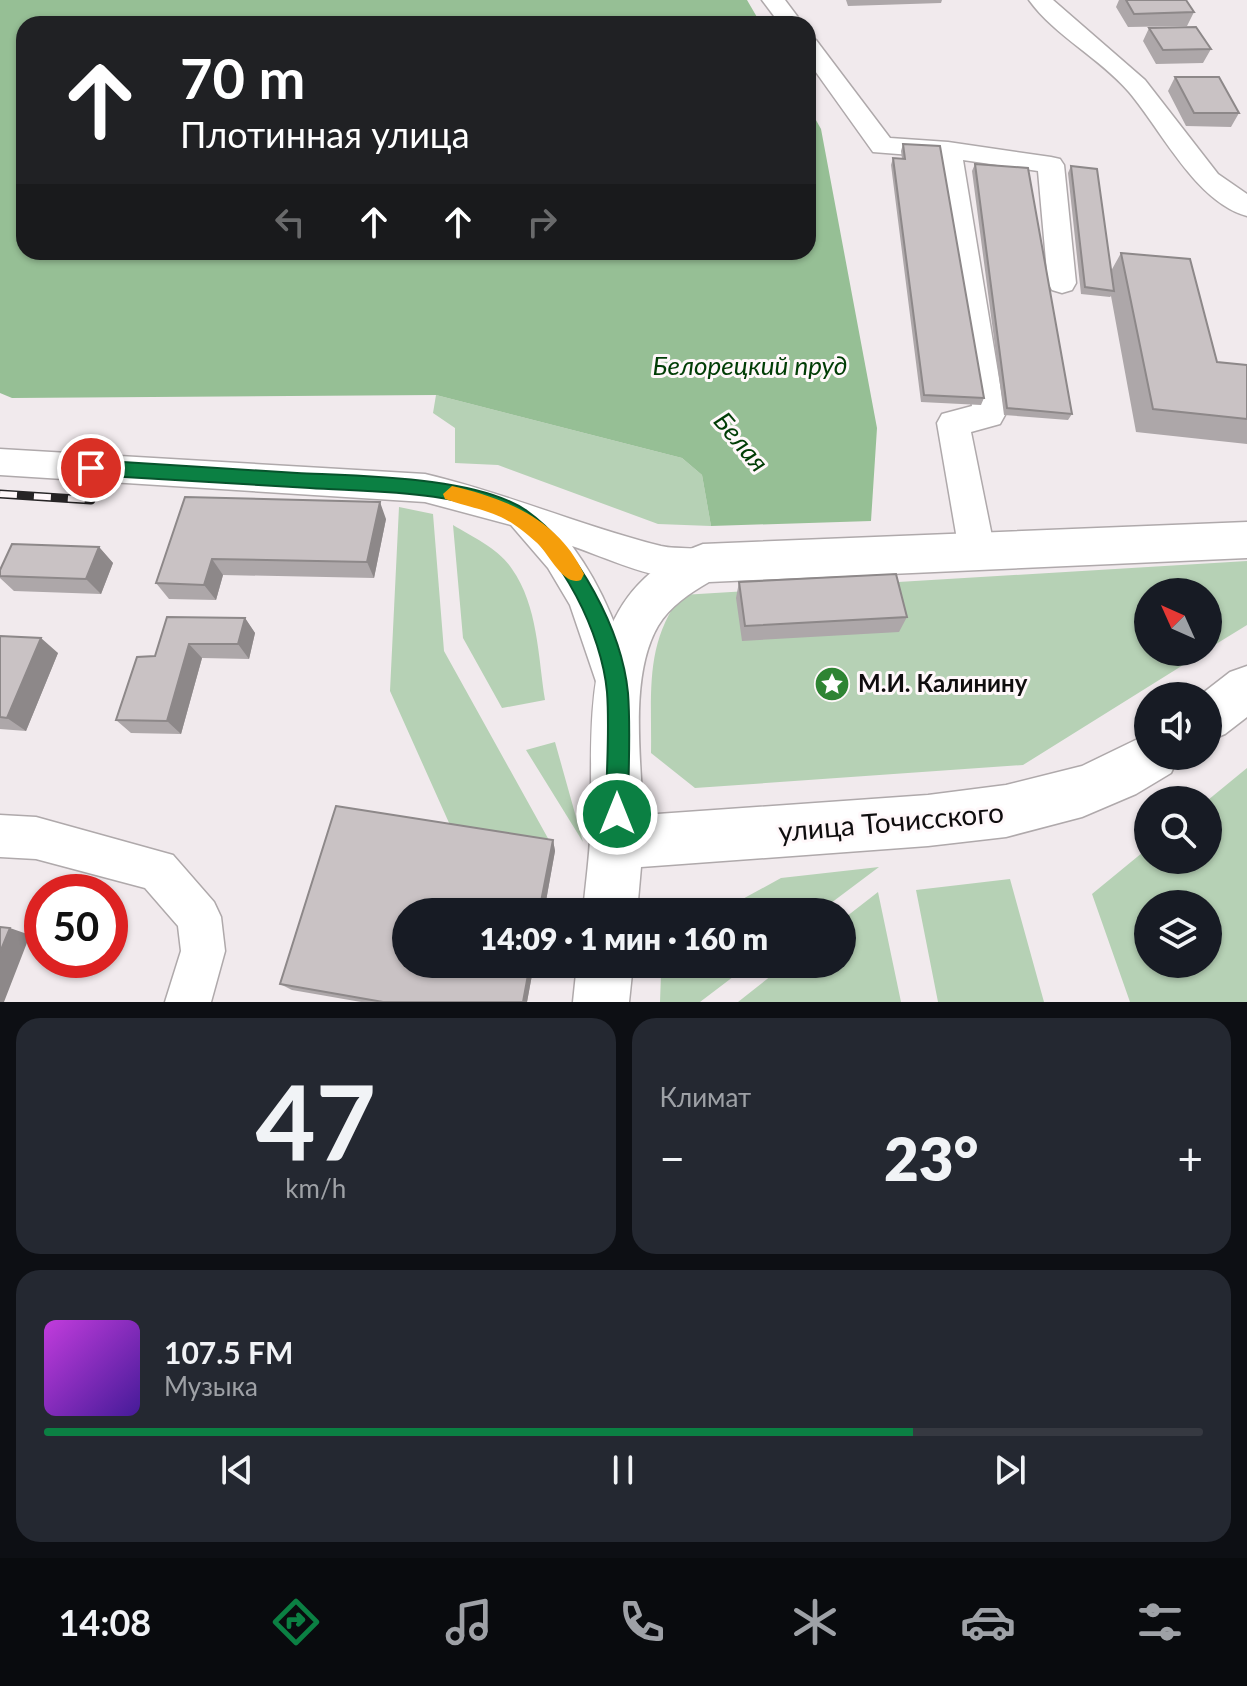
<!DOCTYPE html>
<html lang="ru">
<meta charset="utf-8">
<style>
body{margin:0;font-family:Lato,sans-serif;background:#242831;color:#f1f3f6;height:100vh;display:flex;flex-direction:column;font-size:30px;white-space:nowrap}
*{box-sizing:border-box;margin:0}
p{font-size:26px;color:#9ea1a6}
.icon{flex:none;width:44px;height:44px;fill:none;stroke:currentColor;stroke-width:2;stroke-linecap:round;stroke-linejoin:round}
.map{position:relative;height:1002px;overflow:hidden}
.sheet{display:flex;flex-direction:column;gap:16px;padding:16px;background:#0d0f14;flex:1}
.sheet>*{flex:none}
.hud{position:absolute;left:16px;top:16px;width:800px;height:244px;border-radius:24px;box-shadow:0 2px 6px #0004;background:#202124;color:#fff;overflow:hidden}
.needle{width:52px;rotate:315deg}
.controls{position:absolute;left:1134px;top:578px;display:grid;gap:16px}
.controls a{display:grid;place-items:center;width:88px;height:88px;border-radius:50%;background:#171b24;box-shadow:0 2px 6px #0004;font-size:40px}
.speed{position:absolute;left:24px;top:874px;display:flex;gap:16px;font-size:40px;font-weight:700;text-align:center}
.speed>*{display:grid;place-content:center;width:104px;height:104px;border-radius:50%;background:#171b24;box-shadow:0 2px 6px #0004;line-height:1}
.speed .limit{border:12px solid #d22;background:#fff;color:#111}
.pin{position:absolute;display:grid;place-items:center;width:68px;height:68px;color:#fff;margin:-34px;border:4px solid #fff;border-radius:50%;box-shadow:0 2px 8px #0007}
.me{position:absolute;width:88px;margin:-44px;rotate:0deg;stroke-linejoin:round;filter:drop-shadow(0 0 6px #0008)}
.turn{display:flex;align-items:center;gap:28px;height:168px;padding:0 32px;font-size:36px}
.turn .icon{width:104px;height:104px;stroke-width:2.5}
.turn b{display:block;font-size:56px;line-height:68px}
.lanes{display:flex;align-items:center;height:76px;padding:0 32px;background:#0003;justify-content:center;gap:40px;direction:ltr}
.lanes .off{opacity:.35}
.big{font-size:60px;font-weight:800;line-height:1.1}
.sheet .card{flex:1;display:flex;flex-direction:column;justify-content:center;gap:12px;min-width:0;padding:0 28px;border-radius:24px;background:#242831}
.sheet .dial{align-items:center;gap:0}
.dial b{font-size:104px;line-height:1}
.song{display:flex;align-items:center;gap:24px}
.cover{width:96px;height:96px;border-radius:12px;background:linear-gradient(135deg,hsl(290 70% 55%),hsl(260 70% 35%))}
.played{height:8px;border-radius:4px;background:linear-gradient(90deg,#0b8043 75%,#363941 75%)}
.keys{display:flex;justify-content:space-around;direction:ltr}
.heat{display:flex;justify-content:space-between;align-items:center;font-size:44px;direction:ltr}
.sheet .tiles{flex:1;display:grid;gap:16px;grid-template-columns:1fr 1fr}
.card:last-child{grid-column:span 2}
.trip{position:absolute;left:392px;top:898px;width:464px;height:80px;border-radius:40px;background:#171b24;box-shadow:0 2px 6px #0004;font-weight:800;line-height:80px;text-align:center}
.tab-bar{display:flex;height:128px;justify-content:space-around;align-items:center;background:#090b0e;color:#9ea1a6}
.tab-bar .icon{width:56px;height:56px}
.tab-bar .active{color:#0b8043}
.tab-bar b{font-size:36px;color:#f1f3f6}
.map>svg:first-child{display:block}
.green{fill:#b6d1b5;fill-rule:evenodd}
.water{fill:#96bf95}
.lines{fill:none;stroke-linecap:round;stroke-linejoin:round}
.minor-casing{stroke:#afa9ab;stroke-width:3}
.major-casing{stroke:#afa9ab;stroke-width:3}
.minor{fill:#fff;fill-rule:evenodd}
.major{fill:#fff;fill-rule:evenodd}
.rail-casing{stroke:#262425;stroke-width:9}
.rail{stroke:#fff8fa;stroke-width:6;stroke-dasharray:17;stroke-linecap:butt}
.wall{fill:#ada7a9}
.shaded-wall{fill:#8d8889}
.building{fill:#c9c2c4;stroke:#8d8889;stroke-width:2}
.route{fill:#0b8043;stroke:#07532c;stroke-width:2}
.slow{fill:#f59e0b}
.labels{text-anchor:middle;stroke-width:6;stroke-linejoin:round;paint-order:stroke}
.poi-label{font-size:24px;font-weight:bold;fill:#0f0d0e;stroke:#fff8fa;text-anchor:start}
.water-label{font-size:26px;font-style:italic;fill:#003d05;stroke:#fff8fa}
.near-street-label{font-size:28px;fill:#0f0d0e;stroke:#fff8fa}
</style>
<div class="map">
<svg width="1247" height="1002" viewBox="0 0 1247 1002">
<rect width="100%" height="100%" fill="#f1eaed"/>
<path class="green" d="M436 395 682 458 702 475 711 526 658 524 498 465 455 463V428L433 413Z
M399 507 433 514 444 651 555 851 454 834 390 691Z
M453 525C473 537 499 549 512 569 538 606 538 656 545 700L502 708 463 638Z
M1247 561V625L1208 649V592H1148V652H1204L1023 765 695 788 651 753C652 695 644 643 682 595Z
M555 742 583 842 526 750Z
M1247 768V1002H1130L1092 894 1148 848V860H1208V800ZM1208 904V964H1148V904Z
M879 867 819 912H719L781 878Z
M1010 879 1044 1002H938L916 890Z
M878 892 901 1002H738L786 964H842V920Z
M670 964H750L700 1002H660L661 974Z"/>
<path class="water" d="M0 0H747L761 24H24V252H808V106L821 129 877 428 871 521 711 526 702 475 682 458 436 395 12 398 0 393Z"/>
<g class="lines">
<defs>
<path id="minor" d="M762 0H785L803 24H780Z
M1029 0H1053L1145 80 1218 174 1247 194V216C1196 202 1162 131 1129 92 1100 58 1055 36 1029 0Z
M808 38 816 40 890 138 948 142 1051 157 1060 159 1064 165 1076 283 1072 290 1062 293 1052 290 1048 283 1038 171 963 160 1005 415 1000 424 971 432 995 551 989 562 977 566 965 562 959 551 937 423 942 414 972 406 936 157 873 152 808 61Z
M0 449 425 474C506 493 581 526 661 546 679 550 697 546 716 552L721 563 716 574C670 590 616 561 572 546 604 589 622 638 636 689L631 702 617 707 603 702 570 605 548 568 511 525 425 502 0 475Z
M0 815 36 817 173 855 214 902 221 917 225 951 211 1002H165L181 951 178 926 145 888 36 859 0 857Z"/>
<path id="major" d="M1247 522V558L709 582C690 593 670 606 658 626 629 676 641 759 643 815L928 795 1006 785 1082 766 1148 734V756H1179L1171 773 1136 794 1082 817 1006 837 928 846 641 867 637 912H583C586 879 591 847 591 814 592 707 580 588 703 544Z
M1247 666V717L1225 734 1208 741V696H1199L1230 672Z
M577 964H633L629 1002H573Z"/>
</defs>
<use href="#minor" class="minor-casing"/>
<use href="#major" class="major-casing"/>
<use href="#minor" class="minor"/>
<use href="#major" class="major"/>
<defs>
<path id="rail" d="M0 494 91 500"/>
</defs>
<use href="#rail" class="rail-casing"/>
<use href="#rail" class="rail"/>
</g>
<path class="wall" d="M846 0H942L941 3 848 6Z
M1119 0H1186L1194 12 1187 26 1128 27 1116 7Z
M1149 28 1211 49 1203 63 1156 64 1143 41Z
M1175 77 1239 113 1231 127 1186 126 1168 91Z
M903 144 984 398 981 405 921 402 891 165 893 158 902 159 901 151Z
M975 164 1072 414 1068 420 1004 415 972 171Z
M1071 166 1111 271 1121 253 1217 362 1247 365V444L1136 432 1111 296 1110 297 1081 294 1068 173Z
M185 497 386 519 374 578 223 575 216 600 169 599 156 583Z
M99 547 113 563 101 594 14 591 0 578V570Z
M739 582 907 617 899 632 742 641 736 598Z
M245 618 255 633 249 659 202 658 181 734 131 733 116 720 155 656Z
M0 636 58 653 26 731 0 729Z
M336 806 553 840 555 851 544 912H406V964H534L527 1002H361L292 990 280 984Z"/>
<path class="shaded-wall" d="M380 502 386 519 374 578 367 562Z
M99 547 113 563 101 594 86 579Z
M212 559 223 575 216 600 204 585Z
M245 618 255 633 249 659 238 644Z
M41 638 58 653 26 731 7 718Z
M189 644 202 658 181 734 167 721Z
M553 840 555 851 544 912H539Z
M10 928 30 935 4 1002H0V952Z
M530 964H534L527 1002H523Z"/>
<path class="building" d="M1126 0H1186L1194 12 1134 14Z
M1196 27 1211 49 1163 50 1149 28Z
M1175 77H1219L1239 113H1194Z
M903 144 940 146 984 398 924 395 893 158 905 159Z
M975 164 1028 168 1072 414 1007 408Z
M1071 166 1097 169 1114 291 1085 287Z
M1121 253 1190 259 1217 362 1247 365V419L1153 409Z
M185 497 380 502 367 562 212 559 204 585 156 583Z
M12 544 99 547 86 579 0 576V570Z
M896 574 907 617 745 626 739 582Z
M167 617 245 618 238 644H189L167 721 116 720 137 657 155 656Z
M0 636 41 638 7 718 0 717Z
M336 806 553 840 539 912H406V964H530L523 1002H383L280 984Z
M0 927 10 928 0 952Z"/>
<path class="route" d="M91 460C160 464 228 469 297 473 358 476 477 476 527 511 578 547 622 631 628 693 631 732 628 774 628 814L625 821 617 825 609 821 606 814C606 774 610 732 607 692 602 635 562 551 512 521 462 490 368 492 310 488 237 484 164 479 91 475L82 468Z"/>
<path class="slow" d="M452 486C507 499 558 519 584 574L581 580C563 587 549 553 536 542 501 510 487 513 445 499L443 494Z"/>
<defs>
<symbol id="sight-disc" viewBox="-11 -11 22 22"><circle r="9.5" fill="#2e8433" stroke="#fff8fa"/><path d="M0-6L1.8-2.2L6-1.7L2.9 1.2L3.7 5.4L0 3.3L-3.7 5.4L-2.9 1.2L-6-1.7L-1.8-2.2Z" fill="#fff"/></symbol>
</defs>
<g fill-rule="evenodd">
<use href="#sight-disc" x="812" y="664" width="40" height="40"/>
</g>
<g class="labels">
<g class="poi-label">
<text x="858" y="692">М.И. Калинину</text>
</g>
<g class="water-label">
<text x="750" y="375">Белорецкий пруд</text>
<text transform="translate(741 442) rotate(50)" y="9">Белая</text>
</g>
<g class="near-street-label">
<text transform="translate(891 822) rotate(-5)" y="10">улица Точисского</text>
</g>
</g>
</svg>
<div class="controls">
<a><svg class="needle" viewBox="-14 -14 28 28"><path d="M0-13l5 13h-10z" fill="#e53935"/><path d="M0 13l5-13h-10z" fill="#9ea1a6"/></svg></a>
<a><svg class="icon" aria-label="sound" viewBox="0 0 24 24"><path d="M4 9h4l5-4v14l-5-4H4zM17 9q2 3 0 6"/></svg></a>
<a><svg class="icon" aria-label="search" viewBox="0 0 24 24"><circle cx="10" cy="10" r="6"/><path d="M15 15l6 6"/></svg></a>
<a><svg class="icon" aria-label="layers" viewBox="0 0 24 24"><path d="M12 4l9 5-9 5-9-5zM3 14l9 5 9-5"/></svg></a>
</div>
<div class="speed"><div class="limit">50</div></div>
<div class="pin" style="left:91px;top:468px;background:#d93025"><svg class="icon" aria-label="arrive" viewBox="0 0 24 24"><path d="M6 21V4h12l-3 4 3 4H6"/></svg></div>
<svg class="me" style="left:617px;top:814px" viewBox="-20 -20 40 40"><circle r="17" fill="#0b8043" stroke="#fff" stroke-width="3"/><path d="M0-11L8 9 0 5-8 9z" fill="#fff"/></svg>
<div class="trip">14:09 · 1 мин · 160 m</div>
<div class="hud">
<div class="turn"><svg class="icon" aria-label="ahead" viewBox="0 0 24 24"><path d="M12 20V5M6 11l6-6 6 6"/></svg><div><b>70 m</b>Плотинная улица</div></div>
<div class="lanes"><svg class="icon off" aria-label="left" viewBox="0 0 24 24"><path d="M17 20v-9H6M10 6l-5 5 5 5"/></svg><svg class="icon" aria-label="ahead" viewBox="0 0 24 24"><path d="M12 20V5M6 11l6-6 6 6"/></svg><svg class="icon" aria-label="ahead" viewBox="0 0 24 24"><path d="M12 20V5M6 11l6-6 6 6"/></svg><svg class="icon off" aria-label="right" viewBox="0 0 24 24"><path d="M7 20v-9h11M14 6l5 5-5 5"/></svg></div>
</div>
</div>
<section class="sheet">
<div class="tiles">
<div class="card dial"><b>47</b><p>km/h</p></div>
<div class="card"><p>Климат</p>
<div class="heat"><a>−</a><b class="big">23°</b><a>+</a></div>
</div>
<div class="card">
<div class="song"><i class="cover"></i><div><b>107.5 FM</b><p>Музыка</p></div></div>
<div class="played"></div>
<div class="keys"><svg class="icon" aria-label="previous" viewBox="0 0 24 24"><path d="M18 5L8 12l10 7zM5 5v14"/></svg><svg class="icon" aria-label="pause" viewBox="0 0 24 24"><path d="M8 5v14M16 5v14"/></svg><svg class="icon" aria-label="next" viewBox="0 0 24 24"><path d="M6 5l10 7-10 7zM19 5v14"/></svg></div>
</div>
</div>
</section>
<nav class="tab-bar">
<b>14:08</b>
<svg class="icon active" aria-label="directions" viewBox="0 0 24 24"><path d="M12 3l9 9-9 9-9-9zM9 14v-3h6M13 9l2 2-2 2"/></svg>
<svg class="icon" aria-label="music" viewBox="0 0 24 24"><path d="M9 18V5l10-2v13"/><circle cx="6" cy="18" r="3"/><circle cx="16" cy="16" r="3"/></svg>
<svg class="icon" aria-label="phone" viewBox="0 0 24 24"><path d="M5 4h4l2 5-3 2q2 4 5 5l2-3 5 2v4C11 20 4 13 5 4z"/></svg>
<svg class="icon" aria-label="climate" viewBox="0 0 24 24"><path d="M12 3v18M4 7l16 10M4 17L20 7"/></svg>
<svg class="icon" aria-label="car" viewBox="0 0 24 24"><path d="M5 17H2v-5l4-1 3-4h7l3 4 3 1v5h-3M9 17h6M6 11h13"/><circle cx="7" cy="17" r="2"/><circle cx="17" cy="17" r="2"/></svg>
<svg class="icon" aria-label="filters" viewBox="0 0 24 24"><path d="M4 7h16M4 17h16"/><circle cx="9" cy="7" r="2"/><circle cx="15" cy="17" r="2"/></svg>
</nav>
